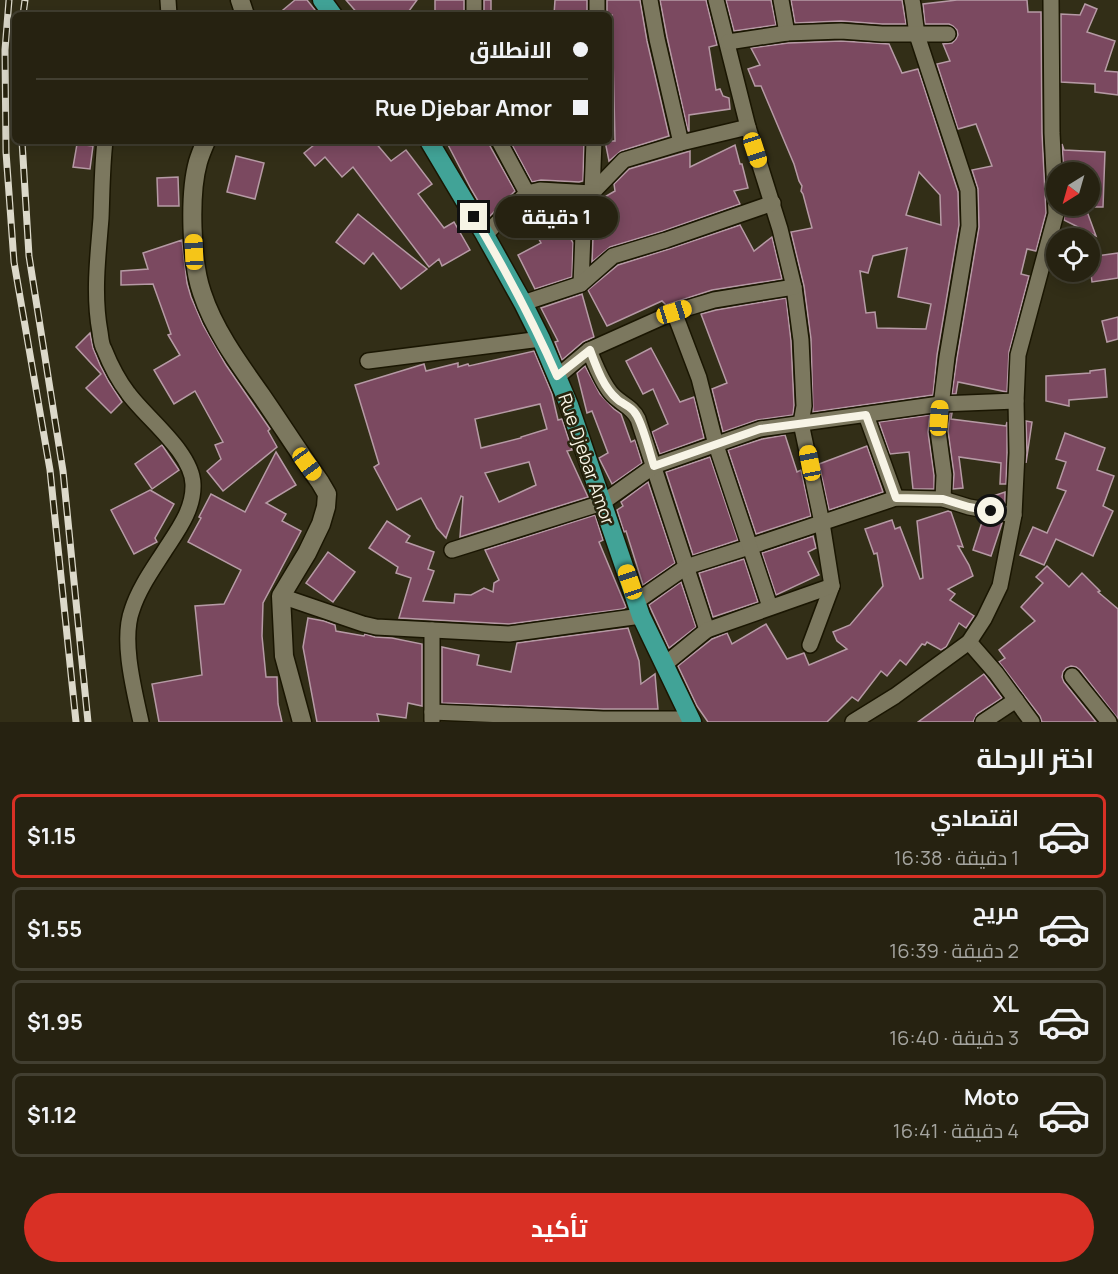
<!DOCTYPE html>
<html lang="ar">
<meta charset="utf-8">
<style>
body{margin:0;font-family:Manrope,Cairo,sans-serif;background:#322f1f;color:#f1f3f6;direction:rtl;height:100vh;display:flex;flex-direction:column;font-size:22px;white-space:nowrap}
*{box-sizing:border-box;margin:0}
p{font-size:20px;color:#a4a49f}
.icon{flex:none;width:33px;height:33px;fill:none;stroke:currentColor;stroke-width:2;stroke-linecap:round;stroke-linejoin:round}
.map{position:relative;height:722px;overflow:hidden;direction:ltr}
.drawer{display:flex;flex-direction:column;background:#262211;flex:1}
.drawer>*{flex:none}
.guide{position:absolute;left:12px;top:12px;width:600px;height:132px;border-radius:9px;box-shadow:0 3px 15px #0003,0 0 0 2px #423f31;direction:rtl;display:grid;align-content:center;height:132px;padding:0 24px;background:#262211}
.needle{width:39px;rotate:217deg}
.tools{position:absolute;left:1046px;top:162px;display:grid;gap:12px}
.tools a{display:grid;place-items:center;width:54px;height:54px;border-radius:50%;background:#262211;box-shadow:0 3px 15px #0003,0 0 0 2px #423f31;font-size:30px}
.end{position:absolute;width:27px;height:27px;margin:-14px;border:8px solid #f7f4e6;background:#111;box-shadow:0 0 0 3px #111}
.from{border-radius:50%}
.bubble{position:absolute;height:42px;border-radius:21px;background:#262211;box-shadow:0 3px 15px #0003,0 0 0 2px #423f31;font-size:20px;font-weight:700;line-height:42px;text-align:center;direction:rtl}
.car{position:absolute;width:18px;height:36px;margin:-18px -9px;border-radius:8px;box-shadow:0 0 4px 2px #0007;background:linear-gradient(#f5c518 24%,#345 0 40%,#f5c518 0 76%,#345 0 86%,#f5c518 0)}
.guide b{display:flex;align-items:center;gap:21px;height:57px;font-size:22px}
.guide b+b{border-top:2px solid #423f31}
.guide i{width:15px;height:15px;background:#f1f3f6}
ul{padding:0;list-style:none}
li{display:flex;align-items:center;gap:18px;height:84px;margin:0 12px 9px;padding:0 12px;border:3px solid #423f31;border-radius:9px}
li div{flex:1}
li b{display:block;font-size:22px}
li em{font-style:normal;font-weight:700}
li.current{border-color:#d93025}
li>.icon{width:54px;height:54px;stroke-width:1.5}
h2{padding:0 24px;font-size:27px;line-height:72px}
.primary-button{display:flex;gap:12px;margin-top:auto;padding:12px 24px}
.primary-button a{flex:1;height:69px;border-radius:36px;background:#d93025;color:#fff;font-size:24px;font-weight:700;line-height:69px;text-align:center}
.map>svg:first-child{display:block}
.building{fill:#7b4960;stroke:#b69aa5;stroke-width:1.5;fill-rule:evenodd}
.lines{fill:none;stroke-linecap:round;stroke-linejoin:round}
.street-casing{stroke:#1a1602;stroke-width:18}
.secondary-casing{stroke:#1a1602;stroke-width:21}
.primary-casing{stroke:#1a1602;stroke-width:21}
.street{stroke:#7c785f;stroke-width:15}
.secondary{stroke:#7c785f;stroke-width:18}
.primary{stroke:#41a397;stroke-width:18}
.rail-casing{stroke:#dcd9ca;stroke-width:7}
.rail{stroke:#28240e;stroke-width:4.5;stroke-dasharray:14;stroke-linecap:butt}
.route{stroke:#f7f4e6;stroke-width:8}
.labels{text-anchor:middle;dominant-baseline:central;stroke-width:5;stroke-linejoin:round;paint-order:stroke}
.street-label{font-size:18px;fill:#f7f4e6;stroke:#28240e}
</style>
<div class="map">
<svg width="1118" height="722" viewBox="0 0 1118 722">
<rect width="100%" height="100%" fill="#322e17"/>
<g class="building">
<path d="M295,0H307L319,15H277Z"/>
<path d="M346,0H417L406,15H359Z"/>
<rect x="435" y="0" width="29" height="15"/>
<rect x="484" y="0" width="7" height="15"/>
<path d="M555,0H587V15H554Z"/>
<path d="M607,0H640L647,41L669,136L621,151L609,161L605,141H615L612,15H607Z"/>
<path d="M660,0H706L717,45L709,47L716,90L720,89L723,96L729,98L730,109L689,115V131H688L667,37Z"/>
<path d="M726,0H771L776,25L734,31Z"/>
<path d="M791,0H902L906,24H882L841,21L795,23Z"/>
<path d="M957,0H1027L1028,12H1041L1042,133L1046,213L1036,251L1027,249L1021,274L1029,276L1009,352L1007,392L958,382L956,394H952L957,358L979,227L978,189L972,170L992,166L976,124L958,129L937,64L950,61L943,44L952,43L956,39L958,35L957,30L953,26L949,24H925L923,4Z"/>
<path d="M1085,4L1097,9L1087,32L1115,41L1105,71L1118,72V95L1095,92V84L1061,82V14L1080,15Z"/>
<path d="M841,41L889,44L902,73L918,69L958,192L959,225L937,355L933,395L813,412L811,339L804,286L791,232L812,228L803,194L801,191L802,186L799,181L794,164L761,86H755L748,69L760,65L751,48L788,43ZM919,172L940,195L941,225L906,215ZM907,248L898,297L931,304L926,329L877,328L875,312L866,313L860,271L868,273L873,256Z"/>
<path d="M319,141H374L391,161L406,150L432,184L418,194L444,228L454,222L470,250L442,266L439,259L429,267L353,167L342,177L325,157L315,166L304,153Z"/>
<path d="M446,141H489L490,146L515,191L488,218L471,189Z"/>
<path d="M510,141H584L583,181L579,182L541,180L532,182Z"/>
<path d="M77,144L93,146L90,169L73,167Z"/>
<path d="M1062,144L1064,150L1105,152L1103,207H1089V172H1064Z"/>
<path d="M735,145L740,164H742L748,188L734,191L740,204L663,231L610,247L592,262L593,237L614,226L601,199L615,191L614,184L629,169L690,151V167Z"/>
<path d="M236,156L264,163L255,199L227,192Z"/>
<path d="M178,177L179,206H158L157,178Z"/>
<path d="M541,200H549L573,243L572,277L535,289L518,255L541,243L523,211L532,202Z"/>
<path d="M1065,206H1085L1096,236L1064,220Z"/>
<path d="M358,214L427,269L401,289L373,253L364,264L336,242Z"/>
<path d="M740,225L754,251L772,237L782,279L712,290L666,305L662,301L607,326L588,290L618,265L669,249Z"/>
<path d="M182,240L187,283L191,297L203,325L226,365L270,429L268,431L277,447L223,491L207,471L221,459L215,445L223,442L195,391L174,404L154,370L180,355L168,335L171,334L153,284L121,285V271L148,269L143,253Z"/>
<path d="M1118,253V278L1092,282L1089,257Z"/>
<path d="M582,294L594,337L583,342L562,360L555,342L558,341L541,308Z"/>
<path d="M786,298L791,341L794,405L793,415L757,420L723,432L712,389L727,383L701,314L716,310Z"/>
<path d="M1118,317V339L1107,342L1102,321Z"/>
<path d="M90,333L93,348L100,365L109,382L122,402L111,413L86,388L101,374L76,347Z"/>
<path d="M651,348L680,402L694,397L704,438L660,454L652,432L668,424L653,389L643,394L626,361Z"/>
<path d="M534,351L552,394L558,420L562,419L572,450L567,451L588,497L460,537L463,497L461,496L446,538L437,528L421,498L397,510L374,467L379,464L355,385L424,364L426,371L458,363V367L468,364L469,366ZM540,404L547,429L521,437V438L481,448L475,419ZM529,462L536,485L499,502L485,473Z"/>
<path d="M585,366L600,394L614,409L621,414L631,442L635,440L642,463L612,484L599,458L608,453L592,411L587,413L577,373Z"/>
<path d="M1105,369L1107,397L1069,400V406L1046,401V376L1090,373V371Z"/>
<path d="M950,413H952L951,419L1006,426L1007,422V453L1006,484H1000L1001,463L959,457L963,488L953,489L954,474L948,431Z"/>
<path d="M930,415L928,432L934,475V489H913L909,452L890,454L879,422Z"/>
<path d="M1026,421L1032,422L1026,463L1027,453Z"/>
<path d="M1065,433L1105,448L1097,470L1114,476L1103,506L1113,511L1093,556L1056,539L1044,565L1020,555L1033,527L1047,533L1066,491L1057,488L1066,462L1056,459Z"/>
<path d="M785,435L797,472L801,470L811,516L756,534L728,450L762,439Z"/>
<path d="M162,445L179,470L152,489L135,464Z"/>
<path d="M867,446L883,492L829,510L819,464Z"/>
<path d="M276,452L296,485L266,503L286,514L282,521L301,531L263,603L262,636L266,677H277L278,704L282,722H159L152,684L202,675L195,606L224,604L241,570L188,542L201,518L199,517L211,494L245,512Z"/>
<path d="M710,457L738,540L693,555L666,472Z"/>
<path d="M648,482L675,563L643,585L626,531L624,532L617,510L623,506L621,502Z"/>
<path d="M150,490L174,504L155,538L157,542L134,554L111,510Z"/>
<path d="M1005,492V503L989,501L990,497Z"/>
<path d="M948,511L951,512L963,547L958,546L969,565L973,576L948,589L955,594L950,600L974,616L966,628L959,623L946,647L941,650L927,642L925,645L922,644L906,665L900,660L887,676L881,671L858,701L852,697L827,722H708L697,706L678,666L712,639L727,633L732,644L766,624L787,659L804,653L809,665L847,649L837,641L833,632L850,625L883,586L877,553L874,554L865,529L892,520L895,529L900,527L920,579L923,578L917,521Z"/>
<path d="M595,515L603,540L599,542L626,607L623,609L509,624L399,618L411,578L396,573L398,567L369,548L387,521L410,536L406,542L434,552L428,569L434,571L423,601L454,603L455,594L471,595L484,588L493,592L494,583L499,580L485,550Z"/>
<path d="M983,519L1002,523L991,556L973,550Z"/>
<path d="M813,536L816,548L808,552L819,575L776,595L762,553Z"/>
<path d="M328,552L355,572L333,602L306,583Z"/>
<path d="M744,559L758,602L713,617L699,573Z"/>
<path d="M1047,566L1069,587L1082,573L1100,591L1098,592L1118,609V719L1080,670L1076,667L1071,666L1066,668L1063,672L1062,677L1064,682L1096,722H1042L1040,716L999,662L1005,658L999,650L1035,621L1021,607L1043,583L1036,577Z"/>
<path d="M681,582L696,627L669,648L649,605Z"/>
<path d="M308,618L324,621L335,625L336,631L364,636L365,634L375,637L392,638L422,644V706L408,703L406,718L377,714L379,722H317L303,647Z"/>
<path d="M628,628L639,661L641,684L655,674L658,709H603L442,703V647L479,655L477,665L511,672L517,643Z"/>
<path d="M984,674L1002,698L977,714L973,722H918Z"/>
</g>
<g class="lines">
<defs>
<g id="street">
<path d="M168,0L169,15"/>
<path d="M474,0V15"/>
<path d="M597,0V15"/>
<path d="M650,0L657,39L681,143"/>
<path d="M716,0L748,127L780,229L794,287L801,340L804,406L801,423L822,523L832,586L810,645"/>
<path d="M781,0L787,33"/>
<path d="M912,0L913,5L917,35L968,190L969,226L947,357L938,431L944,475L943,499"/>
<path d="M728,42L787,33L841,31L882,34H948"/>
<path d="M105,141C102,167 102,192 101,218C98,256 93,294 100,332C101,338 101,344 104,349C110,364 118,380 128,393C146,418 192,452 193,484C194,509 178,530 165,550C153,569 139,588 132,610C121,640 134,690 141,722"/>
<path d="M499,141L527,193"/>
<path d="M485,235L527,193L540,190L592,193L624,160L681,143L748,127"/>
<path d="M581,284L583,234L592,193L594,141"/>
<path d="M523,303L581,284L613,256L666,240L773,203"/>
<path d="M589,350C595,364 601,381 611,393C619,403 632,406 638,419L707,630"/>
<path d="M368,361L541,339"/>
<path d="M557,377L589,350L674,312"/>
<path d="M866,415L896,498"/>
<path d="M452,550L602,503L654,466L760,429L940,404L1016,401"/>
<path d="M281,596L363,624L376,627L509,634L641,616"/>
<path d="M637,601L686,567L749,547L896,498L943,499L969,507L1014,515"/>
<path d="M770,607L716,445L699,378L674,312L714,300L794,287"/>
<path d="M969,642L996,673L1032,722"/>
<path d="M664,665L707,630L832,586"/>
<path d="M1072,676L1109,722"/>
<path d="M432,712L603,719H690"/>
<path d="M432,720V630"/>
<path d="M853,722L895,696L969,642L984,619L1000,586L1014,515L1017,453L1016,401L1018,355L1056,214L1052,133L1051,0"/>
<path d="M983,722L1016,700"/>
</g>
<g id="secondary">
<path d="M240,0L245,15"/>
<path d="M206,141C203,148 200,155 198,162C189,194 191,262 202,293C214,330 239,364 261,395C281,424 300,454 320,482L327,494L326,507L321,524L307,553L281,596L284,656L302,722"/>
</g>
<g id="primary">
<path d="M322,0L333,15"/>
<path d="M429,141L485,235L523,303L541,339L569,405L641,616L692,722"/>
</g>
</defs>
<use href="#street" class="street-casing"/>
<use href="#secondary" class="secondary-casing"/>
<use href="#primary" class="primary-casing"/>
<use href="#street" class="street"/>
<use href="#secondary" class="secondary"/>
<use href="#primary" class="primary"/>
<defs>
<g id="rail">
<path d="M9,0L5,50L6,152L14,262L50,470L76,722"/>
<path d="M23,15L25,0"/>
<path d="M22,141L29,256L63,471L88,722"/>
</g>
</defs>
<use href="#rail" class="rail-casing"/>
<use href="#rail" class="rail"/>
</g>
<g class="lines">
<path class="route" d="M474,217C505,269 533,321 557,376L590,350C596,366 603,387 617,399C622,404 631,406 635,413C642,421 650,454 654,466L760,429L866,415L896,498L943,499L969,507L991,511"/>
</g>
<g class="labels">
<g class="street-label">
<text transform="translate(587 459) rotate(71)">Rue Djebar Amor</text>
</g>
</g>
</svg>
<div class="tools">
<a><svg class="needle" viewBox="-14 -14 28 28"><path d="M0-13l5 13h-10z" fill="#e53935"/><path d="M0 13l5-13h-10z" fill="#a4a49f"/></svg></a>
<a><svg class="icon" aria-label="locate" viewBox="0 0 24 24"><circle cx="12" cy="12" r="6"/><path d="M12 2v4M12 18v4M2 12h4M18 12h4"/></svg></a>
</div>
<i class="end from" style="left:991px;top:511px"></i>
<i class="end" style="left:474px;top:217px"></i>
<div class="bubble" style="left:495px;top:196px;width:123px">1 دقيقة</div>
<i class="car" style="left:755px;top:150px;rotate:162deg"></i>
<i class="car" style="left:194px;top:252px;rotate:358deg"></i>
<i class="car" style="left:674px;top:312px;rotate:73deg"></i>
<i class="car" style="left:939px;top:418px;rotate:4deg"></i>
<i class="car" style="left:810px;top:463px;rotate:349deg"></i>
<i class="car" style="left:307px;top:464px;rotate:144deg"></i>
<i class="car" style="left:630px;top:582px;rotate:341deg"></i>
<div class="guide">
<b><i class="from"></i>الانطلاق</b>
<b><i></i>Rue Djebar Amor</b>
</div>
</div>
<section class="drawer">
<h2>اختر الرحلة</h2>
<ul>
<li class="current"><svg class="icon" aria-label="car" viewBox="0 0 24 24"><path d="M5 17H2v-5l4-1 3-4h7l3 4 3 1v5h-3M9 17h6M6 11h13"/><circle cx="7" cy="17" r="2"/><circle cx="17" cy="17" r="2"/></svg><div><b>اقتصادي</b><p>1 دقيقة · 16:38</p></div><em>$1.15</em></li>
<li><svg class="icon" aria-label="car" viewBox="0 0 24 24"><path d="M5 17H2v-5l4-1 3-4h7l3 4 3 1v5h-3M9 17h6M6 11h13"/><circle cx="7" cy="17" r="2"/><circle cx="17" cy="17" r="2"/></svg><div><b>مريح</b><p>2 دقيقة · 16:39</p></div><em>$1.55</em></li>
<li><svg class="icon" aria-label="car" viewBox="0 0 24 24"><path d="M5 17H2v-5l4-1 3-4h7l3 4 3 1v5h-3M9 17h6M6 11h13"/><circle cx="7" cy="17" r="2"/><circle cx="17" cy="17" r="2"/></svg><div><b>XL</b><p>3 دقيقة · 16:40</p></div><em>$1.95</em></li>
<li><svg class="icon" aria-label="car" viewBox="0 0 24 24"><path d="M5 17H2v-5l4-1 3-4h7l3 4 3 1v5h-3M9 17h6M6 11h13"/><circle cx="7" cy="17" r="2"/><circle cx="17" cy="17" r="2"/></svg><div><b>Moto</b><p>4 دقيقة · 16:41</p></div><em>$1.12</em></li>
</ul>
<div class="primary-button"><a>تأكيد</a></div>
</section>
